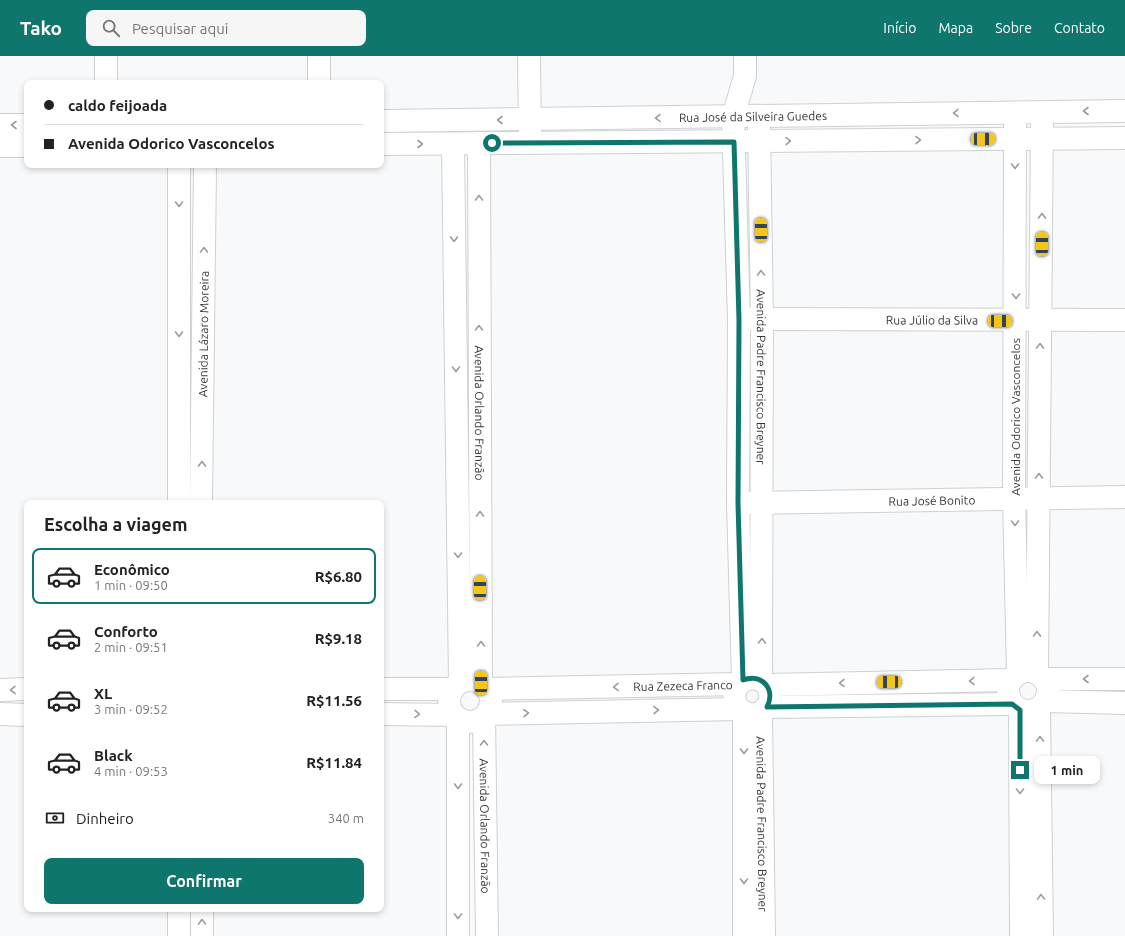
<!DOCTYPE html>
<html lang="pt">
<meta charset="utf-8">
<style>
body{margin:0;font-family:Ubuntu,sans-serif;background:#f6f6f6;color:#222;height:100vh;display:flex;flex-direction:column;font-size:15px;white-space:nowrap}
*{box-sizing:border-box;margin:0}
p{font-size:13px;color:#767676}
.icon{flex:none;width:22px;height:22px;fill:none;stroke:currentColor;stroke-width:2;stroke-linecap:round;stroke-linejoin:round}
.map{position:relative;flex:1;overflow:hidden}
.details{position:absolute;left:24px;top:444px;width:360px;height:412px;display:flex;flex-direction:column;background:#fff;border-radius:8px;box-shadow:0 2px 6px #0003}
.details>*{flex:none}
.guide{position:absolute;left:24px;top:24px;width:360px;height:88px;border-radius:8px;box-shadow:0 2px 6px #0003;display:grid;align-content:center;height:88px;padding:0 20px;background:#fff}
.end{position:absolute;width:18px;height:18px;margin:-9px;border:5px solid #0f766e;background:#fff;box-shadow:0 0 0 2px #fff}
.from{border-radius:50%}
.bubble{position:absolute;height:28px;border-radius:8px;background:#fff;box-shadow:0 2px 6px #0003;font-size:13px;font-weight:700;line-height:28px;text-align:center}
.car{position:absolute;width:12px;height:24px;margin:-12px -6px;border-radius:5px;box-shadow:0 0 3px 1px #0007;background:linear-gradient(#f5c518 24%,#345 0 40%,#f5c518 0 76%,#345 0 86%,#f5c518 0)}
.guide b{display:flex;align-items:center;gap:14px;height:38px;font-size:15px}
.guide b+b{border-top:1px solid #e0e0e0}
.guide i{width:10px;height:10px;background:#222}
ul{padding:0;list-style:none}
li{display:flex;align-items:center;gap:12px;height:56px;margin:0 8px 6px;padding:0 12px;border:2px solid transparent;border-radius:8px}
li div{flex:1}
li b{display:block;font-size:15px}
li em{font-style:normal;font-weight:700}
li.selected{border-color:#0f766e}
li>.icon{width:36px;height:36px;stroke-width:1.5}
h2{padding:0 20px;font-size:18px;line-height:48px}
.pay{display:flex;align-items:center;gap:10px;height:44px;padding:0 20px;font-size:15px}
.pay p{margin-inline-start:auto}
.button{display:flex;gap:8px;margin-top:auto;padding:8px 20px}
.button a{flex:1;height:46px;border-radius:8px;background:#0f766e;color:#fff;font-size:16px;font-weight:700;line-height:46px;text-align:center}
header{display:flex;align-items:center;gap:24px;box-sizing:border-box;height:56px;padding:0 20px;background:#0f766e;color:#fff}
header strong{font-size:19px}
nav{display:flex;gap:22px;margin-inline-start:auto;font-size:14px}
.search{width:280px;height:36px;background:#f6f6f6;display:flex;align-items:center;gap:10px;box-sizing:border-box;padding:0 14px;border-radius:8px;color:#767676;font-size:15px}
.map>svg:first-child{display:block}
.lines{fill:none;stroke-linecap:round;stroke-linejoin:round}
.street-casing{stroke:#cfd0d2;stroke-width:24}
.secondary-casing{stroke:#cfd0d2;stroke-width:24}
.street{stroke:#fff;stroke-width:22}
.secondary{stroke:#fff;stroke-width:22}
.oneway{stroke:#9c9c9c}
.route{stroke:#0f766e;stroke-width:5}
.labels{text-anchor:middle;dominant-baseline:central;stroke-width:3;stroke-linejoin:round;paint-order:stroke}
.street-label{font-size:12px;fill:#383839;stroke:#fff}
</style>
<header>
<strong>Tako</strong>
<div class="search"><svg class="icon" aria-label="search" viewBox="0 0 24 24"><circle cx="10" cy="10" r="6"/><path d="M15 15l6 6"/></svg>Pesquisar aqui</div>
<nav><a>Início</a><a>Mapa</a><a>Sobre</a><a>Contato</a></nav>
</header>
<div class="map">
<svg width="1125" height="880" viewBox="0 0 1125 880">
<rect width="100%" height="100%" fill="#f7f9fb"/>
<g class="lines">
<defs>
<g id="street">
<path d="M106,0V27"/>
<path d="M319,0V27"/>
<path d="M529,0L530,79"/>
<path id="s1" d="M381,65L1125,55"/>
<path d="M1015,68L1014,441L1018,618"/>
<path d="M0,69H27"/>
<path id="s2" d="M759,71L762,263L761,624"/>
<path id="s3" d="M479,87L481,627"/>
<path d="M381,88L1125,82"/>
<path d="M453,88L460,626"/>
<path d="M0,90H27"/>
<path d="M179,109V447"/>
<path id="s4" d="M749,263L1125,264"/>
<path id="s5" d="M201,447L205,109"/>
<path id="s6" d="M748,447L1125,441"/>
<path d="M1037,617L1042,68"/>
<path d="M743,624L738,447L739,264L733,61L745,20V0"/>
<path d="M1039,653L1042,880"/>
<path d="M1020,654L1021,880"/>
<path d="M744,656V880"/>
<path id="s7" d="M761,656L764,880"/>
<path id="s8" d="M484,661L487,880"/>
<path d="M179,853V880"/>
<path d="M202,853V880"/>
<path d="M458,880V663"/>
</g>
<g id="secondary">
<circle cx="1028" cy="635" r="20"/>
<path d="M1045,623H1125"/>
<circle cx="470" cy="645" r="21"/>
<path d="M381,633H452"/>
<path id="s9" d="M487,633L739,628"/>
<path d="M0,634L27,633"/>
<path d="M1046,645L1125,647"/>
<path d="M767,651L1012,648"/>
<path d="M739,653C724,633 750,611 767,629L1011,624"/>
<path d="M0,658L27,659"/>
<path d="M381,658L453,659"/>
<path d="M487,658L739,653C757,668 778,649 767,629"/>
</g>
</defs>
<use href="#street" class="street-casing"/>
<use href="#secondary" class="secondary-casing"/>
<use href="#street" class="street"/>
<use href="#secondary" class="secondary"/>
</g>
<defs><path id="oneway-chevron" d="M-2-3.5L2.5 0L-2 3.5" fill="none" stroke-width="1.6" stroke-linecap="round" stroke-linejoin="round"/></defs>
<g class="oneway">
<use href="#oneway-chevron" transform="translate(1086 55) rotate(180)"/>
<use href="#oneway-chevron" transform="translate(956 57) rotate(179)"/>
<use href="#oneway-chevron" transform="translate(658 62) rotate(179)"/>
<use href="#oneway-chevron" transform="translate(500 64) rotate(180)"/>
<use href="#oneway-chevron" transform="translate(14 69) rotate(180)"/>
<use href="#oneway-chevron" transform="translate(918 84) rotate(-1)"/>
<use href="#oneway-chevron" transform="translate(788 85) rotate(-1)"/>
<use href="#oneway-chevron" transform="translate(420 88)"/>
<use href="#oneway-chevron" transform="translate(1015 110) rotate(90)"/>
<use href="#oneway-chevron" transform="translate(479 142) rotate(-90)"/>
<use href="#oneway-chevron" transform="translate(179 148) rotate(90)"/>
<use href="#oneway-chevron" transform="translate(1042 160) rotate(-89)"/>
<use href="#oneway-chevron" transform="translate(454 183) rotate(89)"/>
<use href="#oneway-chevron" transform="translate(204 194) rotate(-89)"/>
<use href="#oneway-chevron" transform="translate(761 217) rotate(-91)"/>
<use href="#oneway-chevron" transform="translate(1016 240) rotate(90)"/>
<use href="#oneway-chevron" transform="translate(479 272) rotate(-90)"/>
<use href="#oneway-chevron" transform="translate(179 278) rotate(90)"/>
<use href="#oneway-chevron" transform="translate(1040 290) rotate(-89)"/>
<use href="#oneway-chevron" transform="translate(456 313) rotate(89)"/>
<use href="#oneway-chevron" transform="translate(202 408) rotate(-89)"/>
<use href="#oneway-chevron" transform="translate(1039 420) rotate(-89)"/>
<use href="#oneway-chevron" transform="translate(480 458) rotate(-90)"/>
<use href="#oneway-chevron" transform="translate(1015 467) rotate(89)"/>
<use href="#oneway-chevron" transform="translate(458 499) rotate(89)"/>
<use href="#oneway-chevron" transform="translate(1037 578) rotate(-89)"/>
<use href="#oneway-chevron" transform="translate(762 585) rotate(-90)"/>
<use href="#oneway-chevron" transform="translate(481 588) rotate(-90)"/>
<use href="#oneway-chevron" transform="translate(1086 623) rotate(180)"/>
<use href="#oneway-chevron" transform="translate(972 625) rotate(179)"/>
<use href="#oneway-chevron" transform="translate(842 627) rotate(179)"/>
<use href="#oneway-chevron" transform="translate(616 631) rotate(179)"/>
<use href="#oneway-chevron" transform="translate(13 634) rotate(179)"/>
<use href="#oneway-chevron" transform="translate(656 654) rotate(-1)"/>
<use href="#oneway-chevron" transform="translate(526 657) rotate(-1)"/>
<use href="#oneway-chevron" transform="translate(417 658) rotate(1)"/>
<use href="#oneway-chevron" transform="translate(1040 683) rotate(-91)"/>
<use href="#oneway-chevron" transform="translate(484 687) rotate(-91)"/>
<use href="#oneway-chevron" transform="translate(744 695) rotate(90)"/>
<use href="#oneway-chevron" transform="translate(458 730) rotate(90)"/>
<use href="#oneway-chevron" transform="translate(1020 735) rotate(90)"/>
<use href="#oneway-chevron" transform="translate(744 825) rotate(90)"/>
<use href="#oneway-chevron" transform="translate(1041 841) rotate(-91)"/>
<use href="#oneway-chevron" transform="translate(458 860) rotate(90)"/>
<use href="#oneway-chevron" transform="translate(202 866) rotate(-91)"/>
</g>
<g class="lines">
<path class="route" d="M492,87L734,86L739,264L738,447L743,624C762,617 776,633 767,651L1012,648L1020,654V714"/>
</g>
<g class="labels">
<g class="street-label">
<text stroke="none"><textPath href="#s1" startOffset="372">Rua José da Silveira Guedes</textPath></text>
<text stroke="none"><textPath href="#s4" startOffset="183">Rua Júlio da Silva</textPath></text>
<text stroke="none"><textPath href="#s5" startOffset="169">Avenida Lázaro Moreira</textPath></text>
<text stroke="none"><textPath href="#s2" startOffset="250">Avenida Padre Francisco Breyner</textPath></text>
<text stroke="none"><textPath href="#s3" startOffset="270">Avenida Orlando Franzão</textPath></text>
<text transform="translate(1015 361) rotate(-90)">Avenida Odorico Vasconcelos</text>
<text stroke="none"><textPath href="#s6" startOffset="184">Rua José Bonito</textPath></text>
<text stroke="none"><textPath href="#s9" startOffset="196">Rua Zezeca Franco</textPath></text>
<text stroke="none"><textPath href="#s7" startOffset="112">Avenida Padre Francisco Breyner</textPath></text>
<text stroke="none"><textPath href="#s8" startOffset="109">Avenida Orlando Franzão</textPath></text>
</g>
</g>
</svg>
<i class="end from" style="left:492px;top:87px"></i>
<i class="end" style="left:1020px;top:714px"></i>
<div class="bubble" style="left:1034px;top:700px;width:66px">1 min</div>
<i class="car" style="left:983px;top:83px;rotate:89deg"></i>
<i class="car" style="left:761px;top:174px;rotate:359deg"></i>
<i class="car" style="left:1042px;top:188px;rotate:0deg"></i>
<i class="car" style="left:1000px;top:265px;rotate:91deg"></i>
<i class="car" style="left:480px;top:532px;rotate:0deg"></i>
<i class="car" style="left:889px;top:626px;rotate:269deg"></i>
<i class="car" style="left:481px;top:627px;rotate:0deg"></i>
<div class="guide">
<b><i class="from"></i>caldo feijoada</b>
<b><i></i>Avenida Odorico Vasconcelos</b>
</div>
<section class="details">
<h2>Escolha a viagem</h2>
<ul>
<li class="selected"><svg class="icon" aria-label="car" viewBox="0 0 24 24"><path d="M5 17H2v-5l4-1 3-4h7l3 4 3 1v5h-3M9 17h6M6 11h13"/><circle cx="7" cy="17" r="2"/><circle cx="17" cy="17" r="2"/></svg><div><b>Econômico</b><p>1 min · 09:50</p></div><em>R$6.80</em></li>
<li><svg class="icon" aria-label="car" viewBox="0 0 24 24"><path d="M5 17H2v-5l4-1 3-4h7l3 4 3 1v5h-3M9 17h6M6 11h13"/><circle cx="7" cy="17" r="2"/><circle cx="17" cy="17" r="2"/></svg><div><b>Conforto</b><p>2 min · 09:51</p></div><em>R$9.18</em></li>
<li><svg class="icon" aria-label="car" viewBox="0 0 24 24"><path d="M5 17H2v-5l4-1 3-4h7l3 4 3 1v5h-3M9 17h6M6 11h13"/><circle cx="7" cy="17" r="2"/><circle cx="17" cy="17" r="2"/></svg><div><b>XL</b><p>3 min · 09:52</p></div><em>R$11.56</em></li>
<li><svg class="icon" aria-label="car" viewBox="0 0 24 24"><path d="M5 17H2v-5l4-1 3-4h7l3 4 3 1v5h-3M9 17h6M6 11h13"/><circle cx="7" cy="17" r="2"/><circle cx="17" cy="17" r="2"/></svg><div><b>Black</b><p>4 min · 09:53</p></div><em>R$11.84</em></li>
</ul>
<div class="pay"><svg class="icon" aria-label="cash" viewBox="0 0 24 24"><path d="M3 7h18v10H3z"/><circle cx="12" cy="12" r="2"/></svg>Dinheiro<p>340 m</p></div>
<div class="button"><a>Confirmar</a></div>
</section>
</div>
